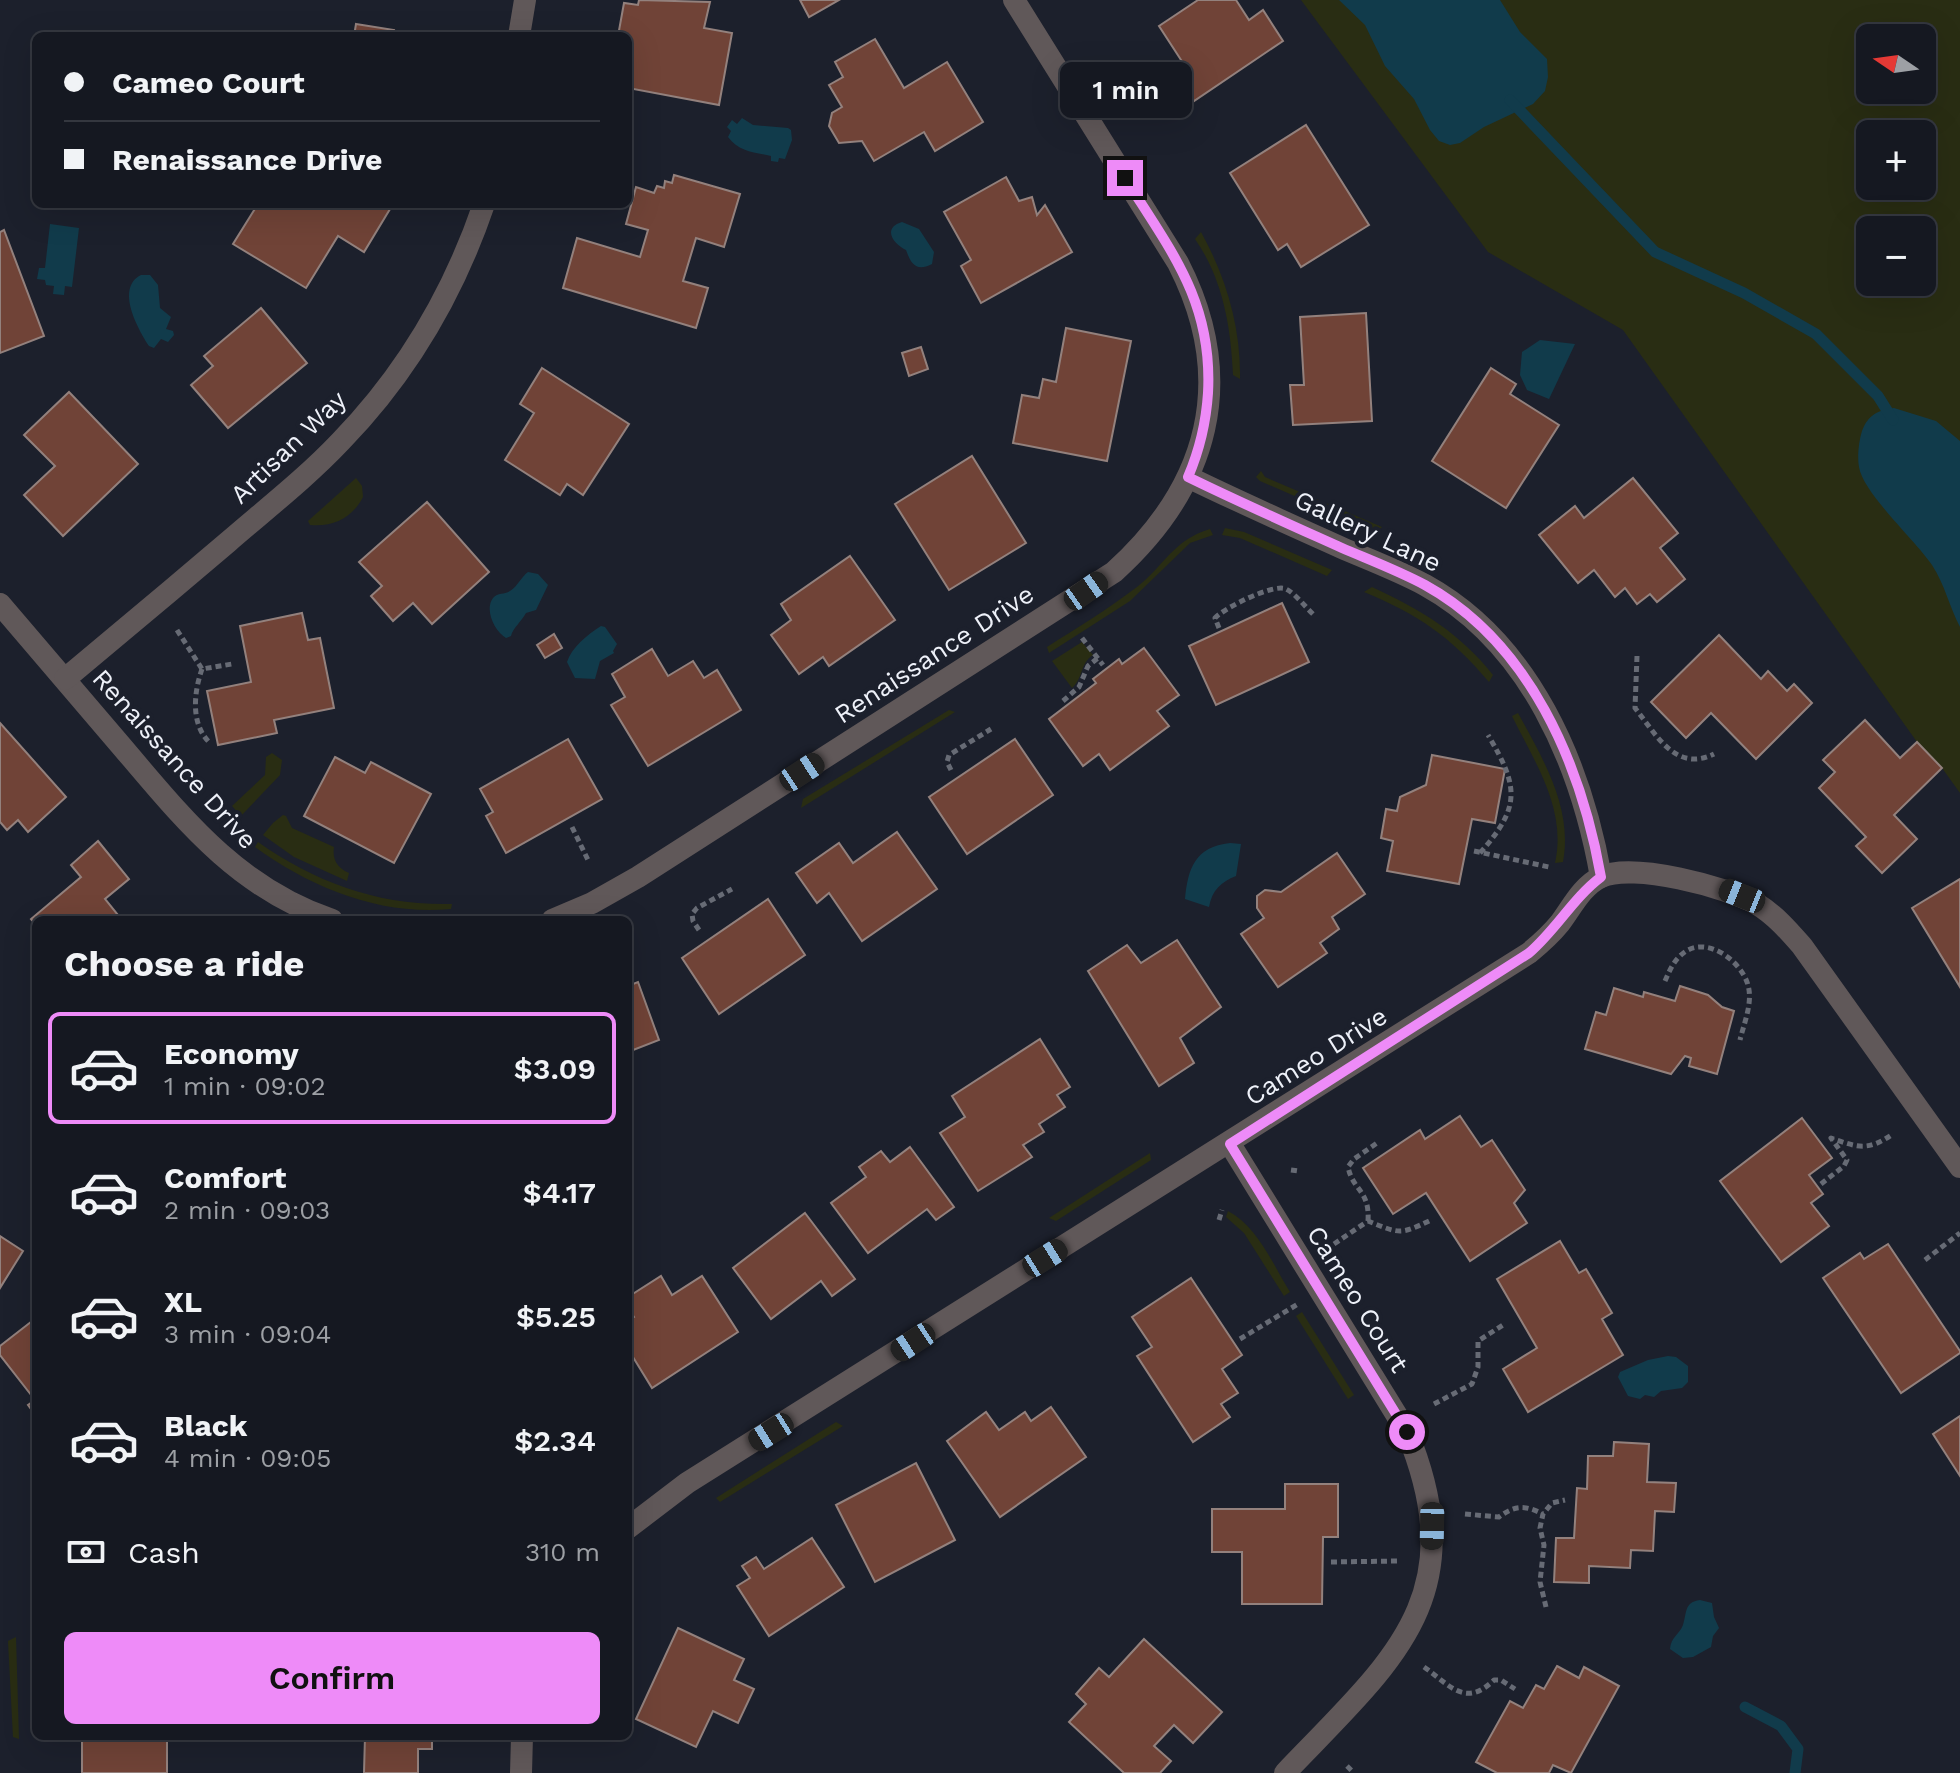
<!DOCTYPE html>
<meta charset="utf-8">
<style>
body{margin:0;font-family:"Work Sans",sans-serif;background:#22252e;color:#f1f3f6;height:100vh;display:flex;flex-direction:column;font-size:30px;white-space:nowrap}
*{box-sizing:border-box;margin:0}
p{font-size:26px;color:#9da0a5}
.icon{flex:none;width:44px;height:44px;fill:none;stroke:currentColor;stroke-width:2;stroke-linecap:round;stroke-linejoin:round}
.map{position:relative;flex:1;overflow:hidden}
.details{position:absolute;left:32px;top:916px;width:600px;height:824px;display:flex;flex-direction:column;background:#151821;border-radius:12px;box-shadow:0 8px 32px #0002,0 0 0 2px #34373f}
.details>*{flex:none}
.banner{position:absolute;left:32px;top:32px;width:600px;height:176px;border-radius:12px;box-shadow:0 8px 32px #0002,0 0 0 2px #34373f;display:grid;align-content:center;height:176px;padding:0 32px;background:#151821}
.needle{width:52px;rotate:283deg}
.fabs{position:absolute;left:1856px;top:24px;display:grid;gap:16px}
.fabs a{display:grid;place-items:center;width:80px;height:80px;border-radius:12px;background:#151821;box-shadow:0 8px 32px #0002,0 0 0 2px #34373f;font-size:40px}
.end{position:absolute;width:36px;height:36px;margin:-18px;border:10px solid #ee8bf8;background:#111;box-shadow:0 0 0 4px #111}
.from{border-radius:50%}
.bubble{position:absolute;height:56px;border-radius:12px;background:#151821;box-shadow:0 8px 32px #0002,0 0 0 2px #34373f;font-size:26px;font-weight:600;line-height:56px;text-align:center}
.car{position:absolute;width:24px;height:48px;margin:-24px -12px;border-radius:10px;box-shadow:0 0 6px 2px #0007;background:linear-gradient(#222 24%,#8ab4d8 0 40%,#222 0 76%,#8ab4d8 0 86%,#222 0)}
.banner b{display:flex;align-items:center;gap:28px;height:76px;font-size:30px}
.banner b+b{border-top:2px solid #34373f}
.banner i{width:20px;height:20px;background:#f1f3f6}
ul{padding:0;list-style:none}
li{display:flex;align-items:center;gap:24px;height:112px;margin:0 16px 12px;padding:0 16px;border:4px solid transparent;border-radius:12px}
li div{flex:1}
li b{display:block;font-size:30px}
li em{font-style:normal;font-weight:600}
li.selected{border-color:#ee8bf8}
li>.icon{width:72px;height:72px;stroke-width:1.5}
h2{padding:0 32px;font-size:36px;line-height:96px}
.pay{display:flex;align-items:center;gap:20px;height:88px;padding:0 32px;font-size:30px}
.pay p{margin-inline-start:auto}
.button{display:flex;gap:16px;margin-top:auto;padding:16px 32px}
.button a{flex:1;height:92px;border-radius:12px;background:#ee8bf8;color:#111;font-size:32px;font-weight:600;line-height:92px;text-align:center}
.map>svg:first-child{display:block}
.green{fill:#292d13;fill-rule:evenodd}
.water{fill:#113b4b}
.lines{fill:none;stroke-linecap:round;stroke-linejoin:round}
.stream{stroke:#113b4b;stroke-width:11}
.building{fill:#704337;stroke:#93817d;stroke-width:2}
.path{stroke:#676b75;stroke-width:5;stroke-dasharray:6 4;stroke-linecap:butt}
.minor{stroke:#605859;stroke-width:22}
.route{stroke:#ee8bf8;stroke-width:10}
.labels{text-anchor:middle;dominant-baseline:central;stroke-width:8;stroke-linejoin:round;paint-order:stroke}
.street-label{font-size:26px;fill:#eef1f9;stroke:#1c202c}
</style>
<div class="map">
<svg width="1960" height="1773" viewBox="0 0 1960 1773">
<rect width="100%" height="100%" fill="#1c202c"/>
<g class="green">
<path d="M1301,0H1960V793L1942,768L1917,742L1623,330L1488,252ZM1870,38H1922V90H1870ZM1870,134H1922V186H1870ZM1870,230H1922V282H1870Z"/>
<path d="M1201,232C1226,277 1241,327 1240,379L1233,375C1231,328 1223,279 1195,239Z"/>
<path d="M1261,471L1265,477L1382,527L1377,532L1260,481L1256,477Z"/>
<path d="M356,478L362,486L363,497C352,518 334,527 310,525L308,521Z"/>
<path d="M1225,528L1244,532L1332,570L1327,576L1240,538L1222,535Z"/>
<path d="M1210,529L1213,535L1190,543L1130,601L1049,653L1047,647C1077,628 1108,609 1137,587C1164,566 1173,540 1210,529Z"/>
<path d="M1372,587C1420,609 1460,633 1493,675L1489,682C1450,636 1419,615 1364,592Z"/>
<path d="M1082,642L1093,655C1080,663 1083,679 1072,688L1052,661Z"/>
<path d="M949,710L955,712L801,808L803,799Z"/>
<path d="M1518,713C1543,759 1573,808 1563,862L1555,863C1567,809 1535,763 1512,716Z"/>
<path d="M272,753L282,760L280,775L241,816L232,806L265,775L266,757Z"/>
<path d="M283,815L286,816L292,828L334,847C332,859 337,868 349,873L347,881L294,857L263,835L273,823Z"/>
<path d="M258,842C316,883 380,906 452,904L451,909C381,916 311,888 255,847Z"/>
<path d="M1150,1153L1151,1160L1056,1221L1049,1218Z"/>
<path d="M1228,1211C1258,1227 1273,1265 1290,1292L1284,1296L1244,1233L1226,1217Z"/>
<path d="M1302,1312L1354,1395L1348,1399L1296,1316Z"/>
<path d="M836,1422L843,1426L720,1502L716,1498Z"/>
<path d="M16,1637L19,1739L13,1737L8,1641Z"/>
</g>
<g class="water">
<path d="M1339,0H1500L1520,32L1547,59L1548,77L1545,91L1533,104L1484,127L1460,143L1450,145L1439,141L1430,130L1414,99L1385,66L1365,25Z"/>
<path d="M742,118L753,125L788,128L791,130L792,140L785,159L779,158L778,162L771,161V156C754,152 739,152 728,137L731,131L727,127L732,120L737,124Z"/>
<path d="M902,222L919,229L934,252L932,264C916,272 911,264 906,250C893,244 882,228 902,222Z"/>
<path d="M50,224L79,228L72,287L65,286L64,295L53,294L54,286L46,285L45,280L37,279L39,268H45Z"/>
<path d="M141,275H150L158,285L160,308L171,317L166,329L173,331L174,335L168,342L161,339L154,348L149,346C138,329 115,288 141,275Z"/>
<path d="M1540,340L1575,344L1549,399L1527,390L1520,375L1522,352Z"/>
<path d="M1894,408L1936,421L1960,441V627C1949,606 1945,585 1932,565C1916,541 1863,493 1859,467C1857,456 1859,441 1862,431C1868,415 1878,410 1894,408Z"/>
<path d="M528,572L538,574L548,585L536,610L526,613C521,622 513,628 511,636L506,638C495,632 484,610 493,598C498,592 504,595 510,591C518,586 521,577 528,572Z"/>
<path d="M601,626L605,627L617,644L613,651L614,653L600,661L595,679L575,678L567,662C572,647 587,635 601,626Z"/>
<path d="M1230,843L1241,844L1236,876C1221,882 1212,890 1209,907L1185,899C1188,868 1195,847 1230,843Z"/>
<path d="M1668,1356L1676,1357L1688,1366V1382L1682,1388L1661,1391L1654,1397L1645,1395L1640,1399L1628,1396L1618,1377L1620,1372L1648,1360Z"/>
<path d="M1700,1600L1712,1603L1714,1617L1719,1628L1713,1636L1711,1647L1693,1657L1683,1658L1670,1649C1671,1637 1679,1635 1683,1625C1687,1613 1684,1602 1700,1600Z"/>
</g>
<g class="lines">
<g class="stream">
<path d="M1510,100L1655,252L1744,293L1816,334L1878,396L1893,420"/>
<path d="M1745,1707L1781,1726L1798,1749L1795,1773"/>
</g>
</g>
<g class="building">
<path d="M639,0L710,2L704,28L732,33L719,105L628,88V36H618L624,3L638,5Z"/>
<path d="M800,0H839L809,17Z"/>
<path d="M1198,0H1236L1249,20L1263,10L1283,41L1194,101L1173,70L1183,63L1159,26Z"/>
<path d="M356,24L394,30L393,36H354Z"/>
<path d="M875,39L904,88L947,62L983,122L935,151L924,132L874,161L862,141L839,143L829,126L832,113L842,107L829,85L843,77L835,62Z"/>
<path d="M1306,125L1369,225L1301,267L1287,244L1278,250L1230,173Z"/>
<path d="M674,175L740,194L724,247L696,238L683,281L708,288L696,328L563,288L577,238L640,257L648,230L626,224L636,187L654,193L657,186L664,188L665,181L672,183Z"/>
<path d="M1006,177L1019,201L1032,197L1037,215L1045,205L1072,252L981,303L961,266L971,260L944,212Z"/>
<path d="M258,204H382L390,209L364,252L338,236L306,288L233,244Z"/>
<path d="M4,230L44,336L0,353V232Z"/>
<path d="M261,308L307,363L228,428L191,385L213,366L204,356Z"/>
<path d="M1366,313L1372,421L1293,425L1290,385H1304L1300,317Z"/>
<path d="M1066,328L1131,341L1107,461L1013,443L1022,395L1039,398L1043,379L1056,382Z"/>
<path d="M921,347L928,369L909,376L902,353Z"/>
<path d="M542,368L629,424L583,495L567,484L560,495L505,460L534,413L520,404Z"/>
<path d="M1491,368L1516,384L1510,394L1559,425L1506,508L1432,461Z"/>
<path d="M69,392L138,464L63,536L24,495L55,466L24,435Z"/>
<path d="M972,456L1026,543L949,590L895,504Z"/>
<path d="M1633,478L1678,533L1660,548L1685,579L1657,602L1650,594L1637,604L1625,588L1615,597L1594,570L1578,583L1539,535L1575,506L1584,518Z"/>
<path d="M427,502L489,572L432,624L413,603L393,621L371,596L382,586L359,562Z"/>
<path d="M850,556L895,620L829,666L823,657L799,674L771,635L791,620L781,604Z"/>
<path d="M1282,603L1309,662L1216,705L1189,646Z"/>
<path d="M302,613L308,640L320,638L334,708L274,720L277,733L218,745L207,691L251,682L240,626Z"/>
<path d="M554,634L562,648L545,658L537,645Z"/>
<path d="M1719,635L1761,679L1768,671L1787,691L1794,684L1812,703L1756,759L1711,713L1686,738L1651,702Z"/>
<path d="M1144,648L1179,695L1157,711L1169,726L1110,770L1099,754L1083,766L1049,719L1096,683L1093,679L1119,659L1122,664Z"/>
<path d="M652,649L668,676L693,661L704,678L717,670L741,710L648,766L611,705L625,697L612,674Z"/>
<path d="M1865,720L1900,758L1917,742L1942,768L1894,815L1917,839L1882,873L1856,846L1866,837L1819,788L1835,772L1823,760Z"/>
<path d="M0,723L66,797L28,832L18,820L7,830L0,822Z"/>
<path d="M568,739L602,799L506,853L486,816L493,812L480,789Z"/>
<path d="M1015,739L1053,795L967,854L929,797Z"/>
<path d="M1432,755L1505,769L1495,823L1472,819L1459,884L1387,871L1393,841L1381,838L1386,809L1397,811L1400,797L1426,785Z"/>
<path d="M335,757L365,773L371,762L431,794L394,863L304,816Z"/>
<path d="M897,832L937,889L862,941L829,893L817,903L796,873L839,843L853,863Z"/>
<path d="M98,841L129,879L105,899L122,920H36V925L31,919L81,877L71,865Z"/>
<path d="M1337,853L1365,894L1332,917L1339,929L1320,943L1327,953L1278,987L1241,934L1264,918L1257,908V896L1265,890L1281,892Z"/>
<path d="M1960,879V987L1912,908Z"/>
<path d="M768,899L805,955L719,1014L682,958Z"/>
<path d="M1177,940L1221,1007L1180,1038L1194,1063L1159,1086L1088,971L1127,945L1141,963Z"/>
<path d="M638,982L659,1040L628,1052V986Z"/>
<path d="M1680,986L1708,995L1722,1007L1734,1011L1717,1074L1689,1066L1691,1058L1685,1056L1671,1074L1585,1049L1596,1012L1606,1015L1614,988L1643,997L1644,992L1675,1001Z"/>
<path d="M1040,1039L1070,1087L1057,1095L1065,1107L1039,1124L1044,1132L1023,1145L1032,1157L978,1191L940,1133L965,1117L952,1096Z"/>
<path d="M1460,1116L1481,1147L1492,1140L1525,1190L1514,1203L1527,1223L1470,1261L1426,1193L1393,1214L1363,1168L1420,1130L1425,1139Z"/>
<path d="M1802,1118L1832,1158L1809,1175L1823,1194L1811,1203L1829,1226L1781,1262L1720,1181Z"/>
<path d="M910,1147L954,1207L936,1220L927,1209L868,1253L831,1203L866,1177L859,1167L881,1151L890,1162Z"/>
<path d="M805,1213L855,1279L832,1296L821,1281L771,1319L733,1268Z"/>
<path d="M0,1236L23,1251L0,1288Z"/>
<path d="M1560,1241L1579,1273L1586,1269L1612,1313L1602,1319L1623,1355L1528,1412L1503,1369L1537,1348L1497,1279Z"/>
<path d="M1888,1244L1960,1351V1353L1901,1393L1823,1278L1860,1253L1864,1259Z"/>
<path d="M661,1276L672,1295L702,1276L738,1332L652,1388L628,1349V1321L634,1317L628,1308V1297Z"/>
<path d="M1191,1278L1242,1355L1222,1369L1238,1393L1221,1404L1230,1417L1193,1442L1137,1356L1152,1347L1132,1317Z"/>
<path d="M36,1318V1416L28,1405L35,1400L0,1355V1346Z"/>
<path d="M1051,1407L1086,1457L1000,1517L947,1441L986,1412L999,1430L1025,1412L1031,1421Z"/>
<path d="M1960,1416V1476L1933,1434Z"/>
<path d="M1614,1442L1649,1444L1647,1482L1676,1483L1674,1512L1655,1511L1653,1551L1631,1550L1630,1568L1589,1566V1583L1554,1582L1556,1538H1574L1577,1488L1587,1489L1588,1456H1613Z"/>
<path d="M916,1463L955,1540L875,1582L836,1505Z"/>
<path d="M1285,1484H1338V1537H1323L1322,1604H1242V1552H1212V1509H1285Z"/>
<path d="M812,1538L844,1587L769,1636L737,1586L750,1578L742,1566L756,1557L764,1569Z"/>
<path d="M678,1628L744,1659L734,1680L754,1689L738,1723L713,1711L696,1747L636,1719Z"/>
<path d="M1144,1639L1222,1712L1193,1743L1174,1725L1154,1746L1171,1761L1160,1773H1124L1069,1722L1086,1704L1076,1694L1099,1668L1109,1677Z"/>
<path d="M1557,1666L1579,1678L1584,1667L1619,1686L1571,1773L1553,1765L1549,1773H1497L1476,1762L1510,1701L1523,1708L1536,1685L1544,1689Z"/>
<rect x="82" y="1736" width="85" height="37"/>
<path d="M365,1736H432V1749H418V1773H364Z"/>
</g>
<g class="lines">
<g class="path">
<path d="M1219,628L1215,618C1224,608 1274,583 1286,589C1296,594 1306,608 1315,616"/>
<path d="M177,630L202,669L232,664"/>
<path d="M1082,638L1103,665"/>
<path d="M1637,656L1635,708C1656,734 1675,773 1714,754"/>
<path d="M202,669C194,692 190,724 210,743"/>
<path d="M1063,701L1079,687L1088,666L1098,658"/>
<path d="M951,770L947,762L949,755L991,729"/>
<path d="M572,827L588,860"/>
<path d="M1474,851L1549,867"/>
<path d="M1480,853C1521,807 1519,787 1488,735"/>
<path d="M699,930L693,921L692,914L697,908L732,889"/>
<path d="M1665,981C1669,972 1673,962 1681,955C1704,933 1741,960 1748,985C1753,1003 1744,1023 1740,1040"/>
<path d="M1291,1170L1298,1171"/>
<path d="M1821,1184L1844,1166L1847,1160L1831,1138C1859,1148 1868,1151 1893,1134"/>
<path d="M1219,1220L1222,1210"/>
<path d="M1368,1221C1370,1190 1353,1191 1348,1167L1354,1159L1377,1143"/>
<path d="M1334,1244L1368,1221C1400,1234 1400,1235 1431,1220"/>
<path d="M1925,1260L1960,1233"/>
<path d="M1240,1339L1298,1304"/>
<path d="M1434,1404L1472,1384L1478,1367V1341L1503,1325"/>
<path d="M1465,1514L1499,1517C1515,1505 1525,1505 1543,1514"/>
<path d="M1331,1562L1398,1561"/>
<path d="M1546,1607L1540,1582L1544,1545L1540,1528L1543,1514L1552,1503L1565,1500"/>
<path d="M1424,1667C1451,1686 1465,1708 1494,1680H1501L1515,1689"/>
<path d="M1347,1766L1354,1773"/>
</g>
<g class="minor">
<path d="M519,36L525,0"/>
<path d="M1188,477C1239,502 1291,525 1342,548C1370,560 1399,571 1425,585C1530,643 1581,764 1601,877"/>
<path d="M0,604C41,652 82,700 123,748C185,821 238,888 332,920"/>
<path d="M65,679C119,634 174,588 228,542C266,509 306,478 341,441C406,374 454,292 484,204"/>
<path d="M552,920L592,903L638,877L1114,572C1209,486 1238,380 1178,263L1014,0"/>
<path d="M1230,1144L1407,1432C1475,1598 1392,1661 1285,1773"/>
<path d="M628,1528L687,1483L1529,953C1540,944 1551,934 1560,923C1572,907 1582,886 1601,877C1632,862 1727,887 1757,904C1775,915 1788,930 1802,946L1960,1167"/>
<path d="M521,1773L522,1736"/>
</g>
</g>
<g class="lines">
<path class="route" d="M1125,178C1171,251 1213,302 1208,393C1206,424 1200,449 1188,477C1239,502 1291,525 1342,548C1370,560 1399,571 1425,585C1530,643 1581,764 1601,877C1573,898 1556,930 1529,953L1230,1144L1407,1432"/>
</g>
<g class="labels">
<g class="street-label">
<text transform="translate(288 447) rotate(-44)">Artisan Way</text>
<text transform="translate(1368 531) rotate(25)">Gallery Lane</text>
<text transform="translate(934 654) rotate(-33)">Renaissance Drive</text>
<text transform="translate(175 759) rotate(48)">Renaissance Drive</text>
<text transform="translate(1316 1056) rotate(-32)">Cameo Drive</text>
<text transform="translate(1358 1299) rotate(58)">Cameo Court</text>
</g>
</g>
</svg>
<div class="fabs">
<a><svg class="needle" viewBox="-14 -14 28 28"><path d="M0-13l5 13h-10z" fill="#e53935"/><path d="M0 13l5-13h-10z" fill="#9da0a5"/></svg></a>
<a>+</a>
<a>−</a>
</div>
<i class="end from" style="left:1407px;top:1432px"></i>
<i class="end" style="left:1125px;top:178px"></i>
<div class="bubble" style="left:1060px;top:62px;width:132px">1 min</div>
<i class="car" style="left:1086px;top:591px;rotate:55deg"></i>
<i class="car" style="left:802px;top:772px;rotate:57deg"></i>
<i class="car" style="left:1742px;top:896px;rotate:292deg"></i>
<i class="car" style="left:1045px;top:1258px;rotate:58deg"></i>
<i class="car" style="left:913px;top:1342px;rotate:237deg"></i>
<i class="car" style="left:771px;top:1432px;rotate:238deg"></i>
<i class="car" style="left:1432px;top:1526px;rotate:181deg"></i>
<div class="banner">
<b><i class="from"></i>Cameo Court</b>
<b><i></i>Renaissance Drive</b>
</div>
<section class="details">
<h2>Choose a ride</h2>
<ul>
<li class="selected"><svg class="icon" aria-label="car" viewBox="0 0 24 24"><path d="M5 17H2v-5l4-1 3-4h7l3 4 3 1v5h-3M9 17h6M6 11h13"/><circle cx="7" cy="17" r="2"/><circle cx="17" cy="17" r="2"/></svg><div><b>Economy</b><p>1 min · 09:02</p></div><em>$3.09</em></li>
<li><svg class="icon" aria-label="car" viewBox="0 0 24 24"><path d="M5 17H2v-5l4-1 3-4h7l3 4 3 1v5h-3M9 17h6M6 11h13"/><circle cx="7" cy="17" r="2"/><circle cx="17" cy="17" r="2"/></svg><div><b>Comfort</b><p>2 min · 09:03</p></div><em>$4.17</em></li>
<li><svg class="icon" aria-label="car" viewBox="0 0 24 24"><path d="M5 17H2v-5l4-1 3-4h7l3 4 3 1v5h-3M9 17h6M6 11h13"/><circle cx="7" cy="17" r="2"/><circle cx="17" cy="17" r="2"/></svg><div><b>XL</b><p>3 min · 09:04</p></div><em>$5.25</em></li>
<li><svg class="icon" aria-label="car" viewBox="0 0 24 24"><path d="M5 17H2v-5l4-1 3-4h7l3 4 3 1v5h-3M9 17h6M6 11h13"/><circle cx="7" cy="17" r="2"/><circle cx="17" cy="17" r="2"/></svg><div><b>Black</b><p>4 min · 09:05</p></div><em>$2.34</em></li>
</ul>
<div class="pay"><svg class="icon" aria-label="cash" viewBox="0 0 24 24"><path d="M3 7h18v10H3z"/><circle cx="12" cy="12" r="2"/></svg>Cash<p>310 m</p></div>
<div class="button"><a>Confirm</a></div>
</section>
</div>
